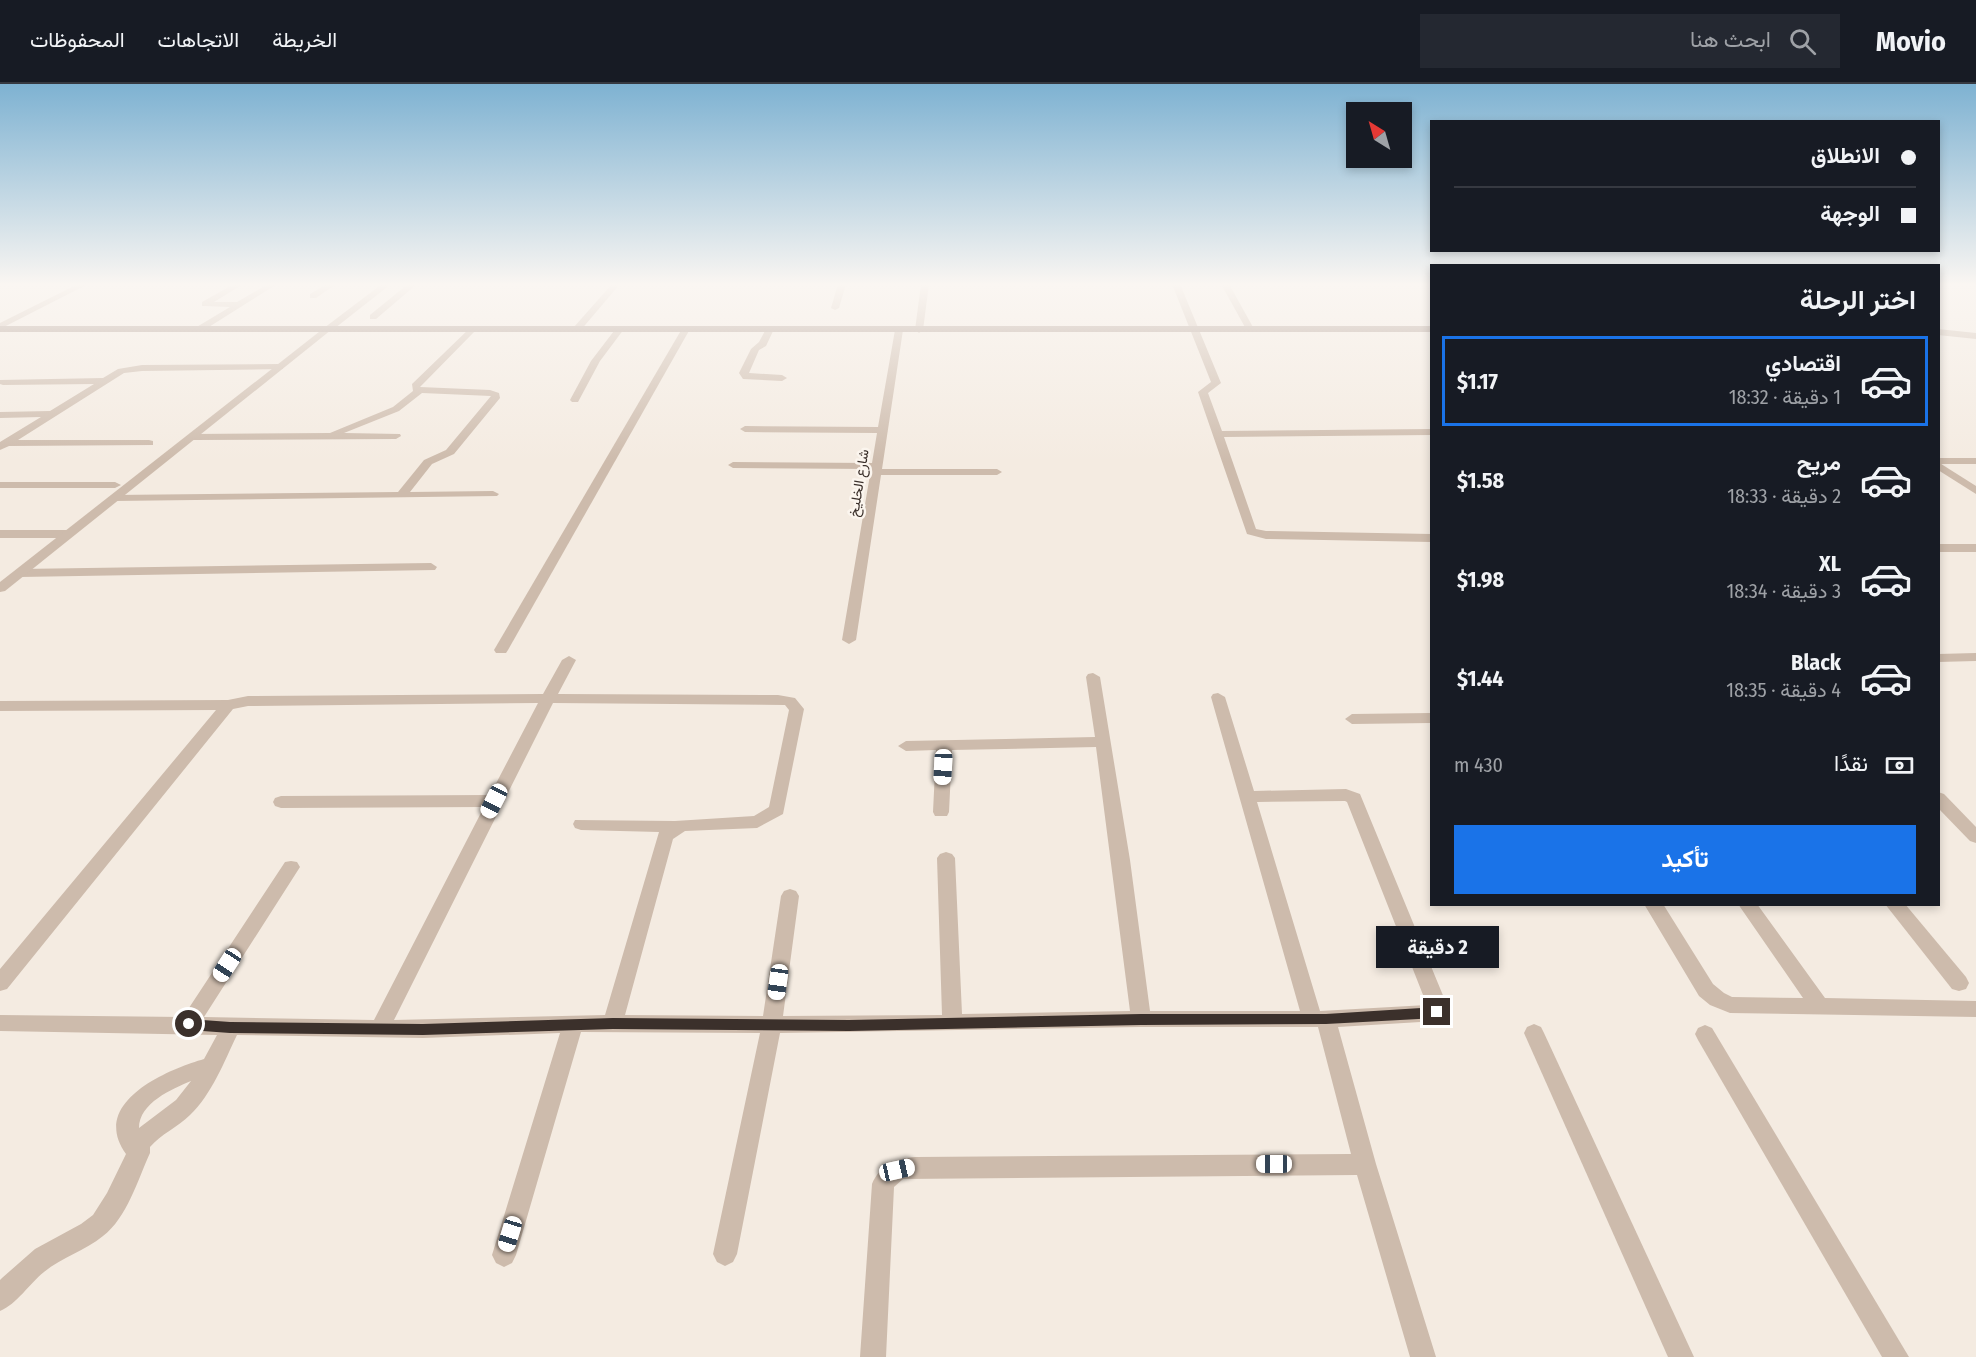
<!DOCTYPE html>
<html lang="ar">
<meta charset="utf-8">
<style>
body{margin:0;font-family:"Fira Sans Condensed",Vazirmatn,sans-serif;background:#242831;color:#f1f3f6;direction:rtl;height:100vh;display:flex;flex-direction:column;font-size:22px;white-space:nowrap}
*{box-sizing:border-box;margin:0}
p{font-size:20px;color:#9ea1a6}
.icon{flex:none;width:33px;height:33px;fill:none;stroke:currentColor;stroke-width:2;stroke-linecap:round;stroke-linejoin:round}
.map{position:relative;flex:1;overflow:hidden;direction:ltr}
.sheet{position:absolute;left:1430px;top:180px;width:510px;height:642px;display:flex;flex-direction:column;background:#171b24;border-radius:0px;box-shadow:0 3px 9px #0003;direction:rtl}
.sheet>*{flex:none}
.guide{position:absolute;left:1430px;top:36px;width:510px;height:132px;border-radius:0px;box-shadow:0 3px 9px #0003;direction:rtl;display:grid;align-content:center;height:132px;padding:0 24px;background:#171b24}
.needle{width:39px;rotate:323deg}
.fabs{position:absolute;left:1346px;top:18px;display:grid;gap:12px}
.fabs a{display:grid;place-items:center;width:66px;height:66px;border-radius:0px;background:#171b24;box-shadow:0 3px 9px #0003;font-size:30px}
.end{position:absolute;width:27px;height:27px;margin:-14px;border:8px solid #3b302b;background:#fff;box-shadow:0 0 0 3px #fff}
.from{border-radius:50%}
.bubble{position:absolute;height:42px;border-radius:0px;background:#171b24;box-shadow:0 3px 9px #0003;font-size:20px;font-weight:700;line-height:42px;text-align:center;direction:rtl}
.car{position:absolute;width:18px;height:36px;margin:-18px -9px;border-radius:8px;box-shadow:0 0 4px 2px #0007;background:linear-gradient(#fff 24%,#345 0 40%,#fff 0 76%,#345 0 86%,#fff 0)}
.guide b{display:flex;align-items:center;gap:21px;height:57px;font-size:22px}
.guide b+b{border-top:2px solid #363941}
.guide i{width:15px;height:15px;background:#f1f3f6}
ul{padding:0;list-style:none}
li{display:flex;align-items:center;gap:18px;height:90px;margin:0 12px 9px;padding:0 12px;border:3px solid transparent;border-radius:0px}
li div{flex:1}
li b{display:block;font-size:22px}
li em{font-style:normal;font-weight:700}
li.on{border-color:#1a73e8}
li>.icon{width:54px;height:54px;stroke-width:1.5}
h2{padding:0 24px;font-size:27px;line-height:72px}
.pay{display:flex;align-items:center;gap:15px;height:66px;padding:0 24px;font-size:22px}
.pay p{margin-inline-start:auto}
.primary-button{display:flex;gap:12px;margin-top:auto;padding:12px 24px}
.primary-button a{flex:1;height:69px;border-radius:0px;background:#1a73e8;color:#fff;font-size:24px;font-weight:700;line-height:69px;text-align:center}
header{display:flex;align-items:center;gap:36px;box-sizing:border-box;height:84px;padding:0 30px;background:#171b24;border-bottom:2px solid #363941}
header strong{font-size:28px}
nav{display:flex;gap:33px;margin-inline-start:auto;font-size:21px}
.search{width:420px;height:54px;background:#242831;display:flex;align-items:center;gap:15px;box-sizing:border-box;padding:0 21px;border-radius:0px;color:#9ea1a6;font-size:22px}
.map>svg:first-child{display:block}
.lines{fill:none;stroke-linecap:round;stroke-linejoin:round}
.minor{fill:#cdbbac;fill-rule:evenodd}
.tertiary{fill:#cdbbac;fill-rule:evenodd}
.secondary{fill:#a18a7d;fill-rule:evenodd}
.route{fill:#3b302b}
.labels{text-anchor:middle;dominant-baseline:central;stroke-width:5;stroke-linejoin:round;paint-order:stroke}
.far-street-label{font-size:14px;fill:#3b302b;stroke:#fbf5ee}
</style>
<header>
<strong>Movio</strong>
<div class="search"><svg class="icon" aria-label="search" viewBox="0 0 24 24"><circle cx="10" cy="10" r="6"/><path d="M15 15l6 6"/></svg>ابحث هنا</div>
<nav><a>الخريطة</a><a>الاتجاهات</a><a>المحفوظات</a></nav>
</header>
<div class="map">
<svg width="1976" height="1273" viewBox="0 0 1976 1273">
<rect width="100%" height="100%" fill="#f4ebe1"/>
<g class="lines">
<g class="minor">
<path d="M78,200H88L0,245V239Z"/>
<path d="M234,200H243L214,218H237L268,200H277L201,248H195V244L230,223L205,222H202V218Z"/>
<path d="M327,200H336L316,214H310V210Z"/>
<path d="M382,200H391L330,248H324V244Z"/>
<path d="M408,200H417L376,235H370V231Z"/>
<path d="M612,200H620L580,247H574V243Z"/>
<path d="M838,200H846L839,224L835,226L831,224Z"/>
<path d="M921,200H929L923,246L919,249L915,246Z"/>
<path d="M1172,200H1180L1221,299L1208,309L1222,347L1431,345V351L1224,353L1256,445L1266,447L1431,450V458L1266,455L1247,450L1198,308L1211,298Z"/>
<path d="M1221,200H1229L1254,245L1253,247L1246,245Z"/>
<path d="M472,242L475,243V247L420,303L490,306L499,309L500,314L454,370L432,380L410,408L493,407L499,410L497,412L114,417L108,414L114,411L398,408L424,376L446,366L491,312L422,309L399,327L344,349L400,350L401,352L396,355L193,356L188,353L193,350L330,349L393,323L413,307L412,300Z"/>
<path d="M617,243L624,245L600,277L578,318H572L570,316L591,277Z"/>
<path d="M683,243L690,245L508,566L506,569H496L494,566Z"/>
<path d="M767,243L774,245L766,262L759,266L749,289L782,291L787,294L782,297L743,295L739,289L751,265L759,258Z"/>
<path d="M899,243L903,246L882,385H997L1002,388L997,391H881L856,556L849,560L842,556L871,385L733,384L728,381L733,378L872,379L877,349L745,348L740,345L745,342L878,343L895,246Z"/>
<path d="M1938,245L1976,249V255L1938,251Z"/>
<path d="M280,280L283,281V285L142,287L124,289L18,356H149L153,357V361L9,362L0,366V358L41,333L0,334V328L50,327L94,300L3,301L0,300V296L103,294L118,285L142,281Z"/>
<rect x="1938" y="374" width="38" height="6"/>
<path d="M0,398H115L121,401L115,404H0Z"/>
<path d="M0,446H68L74,450L68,454H0Z"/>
<rect x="1938" y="460" width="38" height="8"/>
<path d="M431,479L437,483L435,486L20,493L14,489L20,485Z"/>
<path d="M1976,569V577L1938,578V570Z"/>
<path d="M569,572L576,576L558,610L778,611L795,614L804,625L783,730L757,744L685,747L673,755L625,931L763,932L781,812L784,807L790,805L796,807L799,812L783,932L942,931L937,774L940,770L946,768L952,770L955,774L962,930L1130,927L1096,663L952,666L949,728L947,732H935L933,728L936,666L906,667L898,662L906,657L1095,653L1086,593L1088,590L1093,589L1100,593L1130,776L1150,927H1300L1211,613L1213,610L1218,609L1225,613L1254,707L1346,705L1360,710L1449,926L1444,935L1437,937L1338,943L1376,1080L1436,1273H1410L1357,1091L903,1095L894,1103L886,1273H860L872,1100C880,1081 896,1074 916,1073L1351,1070L1318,943H1141L780,949L737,1170L733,1178L725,1182L717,1178L713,1170L760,949L581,948L516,1171L512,1179L504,1183L496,1179L492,1171L560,949L423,954L237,951C224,978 212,1010 190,1031C178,1043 161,1050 150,1063V1069C138,1095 127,1134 103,1152C85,1167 62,1173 44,1188C29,1200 17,1220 0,1227V1196L2,1194L35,1165L81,1140L93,1131L107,1109L126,1070C89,1019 166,986 204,975L217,951L0,947V931L183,933L285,778L291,777L297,778L300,783L204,933L374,936L484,723L281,724L275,722L273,718L275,714L281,712L490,711L538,619L248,622L233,625L7,905L0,907V885L216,626L0,627V617L228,616L248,612L543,610L562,576ZM553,619L785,621L789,626L769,723L754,732L675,737L575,736L573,740L575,744L581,746L659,748L605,931L394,936ZM1345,717L1347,718L1427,921L1320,927L1257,718ZM191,997L176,1016L139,1044C139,1019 172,1005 191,997Z"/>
<path d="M1431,629V639L1352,640L1345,635L1352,630Z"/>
<path d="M1938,708L1944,710L1976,743V759L1970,757L1938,724Z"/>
<path d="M1644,820H1663L1713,900L1724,909L1732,913L1803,914L1738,820H1757L1825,914L1976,917V933L1730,929L1710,921L1699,912Z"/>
<path d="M1885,820H1905L1966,893L1969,899L1966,905L1959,907L1952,905Z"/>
<path d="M1534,940L1541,943L1544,949L1694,1273H1668L1524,949L1527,943Z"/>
<path d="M1705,941L1712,944L1909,1273H1882L1698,956L1695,950L1698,944Z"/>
</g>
<g class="tertiary">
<path d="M324,244L331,246L5,507L0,508V498Z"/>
<path d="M1938,378L1976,402V410L1938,386Z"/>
</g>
<rect class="secondary" x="0" y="242" width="1431" height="6"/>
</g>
<linearGradient id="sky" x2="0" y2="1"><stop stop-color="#7eb2d2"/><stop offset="0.53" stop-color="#faf6f2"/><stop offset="1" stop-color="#faf6f2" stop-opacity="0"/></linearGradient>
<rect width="1976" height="378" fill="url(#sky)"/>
<path class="route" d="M1437,923L1444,928L1437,934L1326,940L1141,941L849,947L613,945L423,951L230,949L189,946L183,940L189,935L230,938L423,940L613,934L849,936L1141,930H1326Z"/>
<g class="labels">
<g class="far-street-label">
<text transform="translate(859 399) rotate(-81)">شارع الخليخ</text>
</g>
</g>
</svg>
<div class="fabs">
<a><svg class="needle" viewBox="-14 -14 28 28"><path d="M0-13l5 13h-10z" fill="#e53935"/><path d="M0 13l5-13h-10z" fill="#9ea1a6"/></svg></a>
</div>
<i class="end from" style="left:189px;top:940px"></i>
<i class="end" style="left:1437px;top:928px"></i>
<div class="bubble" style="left:1376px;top:842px;width:123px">2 دقيقة</div>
<i class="car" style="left:943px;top:683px;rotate:183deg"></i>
<i class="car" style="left:494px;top:717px;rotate:207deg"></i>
<i class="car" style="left:227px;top:881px;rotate:213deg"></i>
<i class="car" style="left:778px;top:898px;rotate:188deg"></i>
<i class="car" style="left:1274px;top:1080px;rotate:270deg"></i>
<i class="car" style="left:897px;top:1086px;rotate:77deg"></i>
<i class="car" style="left:510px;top:1150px;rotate:197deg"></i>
<div class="guide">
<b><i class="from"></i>الانطلاق</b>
<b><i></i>الوجهة</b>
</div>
<section class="sheet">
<h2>اختر الرحلة</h2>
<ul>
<li class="on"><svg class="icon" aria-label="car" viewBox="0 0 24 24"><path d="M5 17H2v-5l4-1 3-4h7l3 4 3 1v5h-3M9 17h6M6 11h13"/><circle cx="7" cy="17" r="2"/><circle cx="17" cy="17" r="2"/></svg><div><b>اقتصادي</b><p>1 دقيقة · 18:32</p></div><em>$1.17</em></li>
<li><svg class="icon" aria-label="car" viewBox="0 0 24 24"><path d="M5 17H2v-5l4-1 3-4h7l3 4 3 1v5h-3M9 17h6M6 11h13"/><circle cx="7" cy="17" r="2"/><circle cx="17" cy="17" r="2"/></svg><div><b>مريح</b><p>2 دقيقة · 18:33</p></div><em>$1.58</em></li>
<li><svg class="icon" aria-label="car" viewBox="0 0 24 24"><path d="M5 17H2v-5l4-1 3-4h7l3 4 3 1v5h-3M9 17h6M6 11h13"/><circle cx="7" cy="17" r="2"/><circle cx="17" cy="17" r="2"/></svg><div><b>XL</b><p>3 دقيقة · 18:34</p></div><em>$1.98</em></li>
<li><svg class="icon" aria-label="car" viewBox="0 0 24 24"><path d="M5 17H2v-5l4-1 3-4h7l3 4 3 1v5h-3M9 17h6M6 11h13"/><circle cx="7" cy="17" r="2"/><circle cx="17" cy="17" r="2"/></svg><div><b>Black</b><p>4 دقيقة · 18:35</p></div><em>$1.44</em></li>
</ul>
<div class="pay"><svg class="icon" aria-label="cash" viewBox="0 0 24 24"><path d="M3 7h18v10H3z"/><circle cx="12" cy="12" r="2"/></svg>نقدًا<p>430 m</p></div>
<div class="primary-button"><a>تأكيد</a></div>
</section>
</div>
